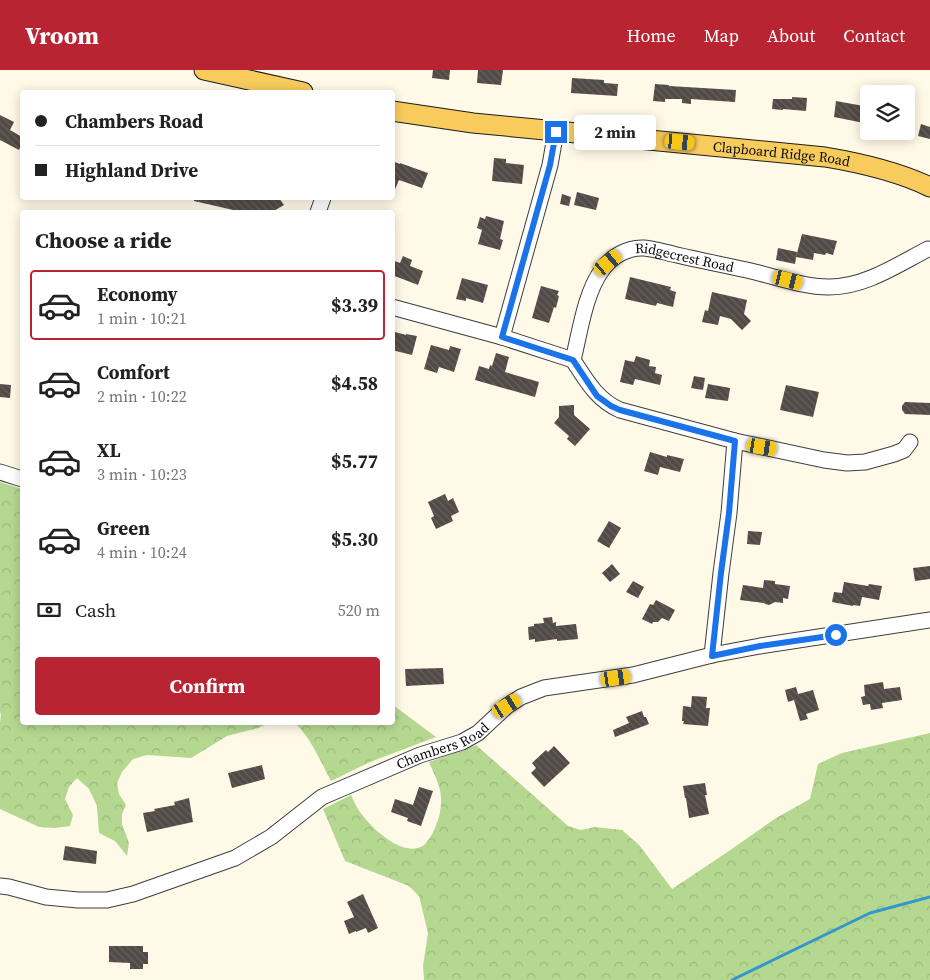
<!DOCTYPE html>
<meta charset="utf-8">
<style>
body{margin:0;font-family:"Source Serif 4",serif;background:#f6f6f6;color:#222;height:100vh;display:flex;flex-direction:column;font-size:19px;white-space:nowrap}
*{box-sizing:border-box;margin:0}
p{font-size:16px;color:#767676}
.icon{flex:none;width:28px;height:28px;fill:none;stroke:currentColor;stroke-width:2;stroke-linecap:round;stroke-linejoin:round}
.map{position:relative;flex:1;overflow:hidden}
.panel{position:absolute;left:20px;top:140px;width:375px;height:515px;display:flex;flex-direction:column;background:#fff;border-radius:5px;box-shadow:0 2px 12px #0003}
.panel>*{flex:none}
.guide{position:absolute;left:20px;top:20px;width:375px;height:110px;border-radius:5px;box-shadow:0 2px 12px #0003;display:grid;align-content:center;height:110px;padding:0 15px;background:#fff}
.controls{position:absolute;left:860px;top:15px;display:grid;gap:10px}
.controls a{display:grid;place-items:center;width:55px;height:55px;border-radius:5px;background:#fff;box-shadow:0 2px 12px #0003;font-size:25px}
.end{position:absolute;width:22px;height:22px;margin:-11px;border:6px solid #1a73e8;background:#fff;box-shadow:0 0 0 2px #fff}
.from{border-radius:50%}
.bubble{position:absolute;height:35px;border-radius:5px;background:#fff;box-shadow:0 2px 12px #0003;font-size:16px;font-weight:700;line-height:35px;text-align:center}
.car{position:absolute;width:15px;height:30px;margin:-15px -8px;border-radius:6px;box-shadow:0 0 4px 1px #0007;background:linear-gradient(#f5c518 24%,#345 0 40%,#f5c518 0 76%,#345 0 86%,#f5c518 0)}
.guide b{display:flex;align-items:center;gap:18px;height:48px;font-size:19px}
.guide b+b{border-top:1px solid #e0e0e0}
.guide i{width:12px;height:12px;background:#222}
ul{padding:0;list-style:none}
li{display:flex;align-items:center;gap:15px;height:70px;margin:0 10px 8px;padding:0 5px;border:2px solid transparent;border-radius:5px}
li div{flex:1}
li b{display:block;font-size:19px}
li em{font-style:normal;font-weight:700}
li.on{border-color:#b82432}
li>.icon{width:45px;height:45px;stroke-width:1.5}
h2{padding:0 15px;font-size:22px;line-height:60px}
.pay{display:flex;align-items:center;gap:12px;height:55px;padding:0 15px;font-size:19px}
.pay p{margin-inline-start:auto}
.action{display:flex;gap:10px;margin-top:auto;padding:10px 15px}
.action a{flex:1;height:58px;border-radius:5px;background:#b82432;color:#fff;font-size:20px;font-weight:700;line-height:58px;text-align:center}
header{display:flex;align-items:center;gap:30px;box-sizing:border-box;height:70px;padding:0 25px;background:#b82432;color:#fff}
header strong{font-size:24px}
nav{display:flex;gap:28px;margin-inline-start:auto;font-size:18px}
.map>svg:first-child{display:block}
.forest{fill:url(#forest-crowns)}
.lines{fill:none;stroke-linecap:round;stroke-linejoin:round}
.stream{stroke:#3497cc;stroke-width:3}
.building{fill:url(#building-back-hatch)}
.minor-casing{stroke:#3d3d3d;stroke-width:17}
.major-casing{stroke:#1b1b1b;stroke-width:21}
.minor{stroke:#fff;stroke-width:15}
.major{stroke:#f8cb5d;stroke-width:19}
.route{stroke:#1a73e8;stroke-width:6}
.labels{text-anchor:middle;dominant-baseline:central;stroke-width:5;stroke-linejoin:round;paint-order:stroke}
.street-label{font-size:14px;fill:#0a0a0a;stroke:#fff}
</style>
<header>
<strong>Vroom</strong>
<nav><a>Home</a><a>Map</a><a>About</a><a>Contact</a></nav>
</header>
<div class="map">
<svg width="930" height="910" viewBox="0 0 930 910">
<defs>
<pattern id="forest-crowns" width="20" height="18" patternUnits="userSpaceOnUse" patternTransform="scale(1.25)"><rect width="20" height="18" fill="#b5d891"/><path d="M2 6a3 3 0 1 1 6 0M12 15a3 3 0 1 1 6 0" fill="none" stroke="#9ab87c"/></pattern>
<pattern id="building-back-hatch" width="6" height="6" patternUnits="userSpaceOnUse" patternTransform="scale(1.25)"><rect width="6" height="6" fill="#524a46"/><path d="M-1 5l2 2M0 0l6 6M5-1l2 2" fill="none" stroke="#66605c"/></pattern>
</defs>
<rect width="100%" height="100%" fill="#fff9e7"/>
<g class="forest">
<path d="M0,412L22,419V652L270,653L258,658L227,666L191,688L147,685L133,689L122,702L117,713L119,724L126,735L122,744V754L129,773L127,786L115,771L99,763L97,736L89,719L77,708L69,717L65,729L73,745L70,756L55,758L39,757L0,739V653L1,645L0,642Z"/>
<path d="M393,635L436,667L370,692L331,711C321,693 310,665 294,653L392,652Z"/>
<path d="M930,663V910H424L423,896L428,863L419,826L409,816L345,791L323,739L351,725C353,729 355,734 358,739C368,755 403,790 424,775C429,771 434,761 436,755C441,744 443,729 439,717C437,708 432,700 429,692L476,675L568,756L581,760L595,757L622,760L640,776L672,819L723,785L776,748L810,729L818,694L842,683Z"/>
</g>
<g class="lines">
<path class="stream" d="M732,910L870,843L930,827"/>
</g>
<g class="building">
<path d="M433,0H450L449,10L432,8Z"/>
<path d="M478,0H503L501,15L477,13Z"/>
<path d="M572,8L604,10V13L618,14L617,26L571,23Z"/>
<path d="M655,14L669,15V16L736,20L735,32L691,29V34L682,33V29H665V32L653,31Z"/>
<path d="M792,27L807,28L806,41L783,39V40L772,39L773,29H792Z"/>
<path d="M836,31L869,37V54L834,47Z"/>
<path d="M0,45L14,52L10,60L22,67V74L19,80L0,70Z"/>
<path d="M921,54L930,57V69L918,66Z"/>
<path d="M494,88L506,89V93L524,95L522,114L492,111Z"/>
<path d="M392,91L400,94V93L428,103L422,118L399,110L392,126Z"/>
<path d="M577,122L599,128L596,140L574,135Z"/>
<path d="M562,124L571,127L569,136L560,134Z"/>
<path d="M194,128H279L284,135L272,142H242L194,131Z"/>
<path d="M486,146L504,151L500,169L503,170L500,180L478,174L482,160L477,158L480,147L485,149Z"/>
<path d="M802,164L837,171L833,185L826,183L825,185L814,183L813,190L796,187Z"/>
<path d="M778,178L797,182L795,194L776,190Z"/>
<path d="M403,186L412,190L410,196L423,201L418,215L392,205V190L400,193Z"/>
<path d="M630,207L671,217L670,220L676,222L673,237L657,233L656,236L625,229Z"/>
<path d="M462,208L488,215L483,233L466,228V231L456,229Z"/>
<path d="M541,216L559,221L557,225L559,226L556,238L554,237L549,253L532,248Z"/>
<path d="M712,222L747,230L744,244L751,251L742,260L731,249L720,246L718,255L702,252L705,240L708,241Z"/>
<path d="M392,262L394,263L395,262L406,265V264L417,266L412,285L392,280Z"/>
<path d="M431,275L449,280L450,276L461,279L454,302L439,297L437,303L424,299Z"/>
<path d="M496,283L509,287L505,302L539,312L535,327L475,310L479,296L489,299L490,295L492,296Z"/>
<path d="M636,286L650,290L649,296L656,297L655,303L662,305L660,315L635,309L633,315L620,312L625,290L634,292Z"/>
<path d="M694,306L705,308L703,320L691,318Z"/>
<path d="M0,314L11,315L10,328L0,327Z"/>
<path d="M708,314L730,318L728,331L705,328Z"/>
<path d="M786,315L819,322L813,347L780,340Z"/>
<path d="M905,332L930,333V345L905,344L902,340V336Z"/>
<path d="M574,335V345L590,359L575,376L567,369L569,366L554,353L559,347V336Z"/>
<path d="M650,382L667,387V385L684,389L680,402L660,397L658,405L644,401Z"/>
<path d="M445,424L448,431L453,428L459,442L451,446L453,451L436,459L431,448L434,446L428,432Z"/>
<path d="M609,451L621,458L609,478L597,471Z"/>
<path d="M748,461L762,462L760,475L747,474Z"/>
<path d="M612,494L620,504L610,512L602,503Z"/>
<path d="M930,496V509L915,511L913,498Z"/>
<path d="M764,510L775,511V514L790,516L788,529L783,528V533L775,532L769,535L765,534L764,533L740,530L743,515L763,518Z"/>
<path d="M633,511L644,517L638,528L626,522Z"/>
<path d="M844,512L868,516L869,514L882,516L879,530L862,527L860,536L853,535V536L832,532L834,522L842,523Z"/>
<path d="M656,530L675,540L669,551L662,548L658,552H653L652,554L642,549L650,534L653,535Z"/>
<path d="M552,547L553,553L556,552V556L576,554L578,569L557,571V569L535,572V569L529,570L528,557L534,556V554L544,553L543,548Z"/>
<path d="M443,598L444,614L406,616L405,599Z"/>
<path d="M883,612L884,619L900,617L902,630L882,633L883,638L871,640L870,634L863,635L861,627L865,626L864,615Z"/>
<path d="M796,617L798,624L813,620L819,640L806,644L808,649L800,651L794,630L788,632L785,620Z"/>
<path d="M692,626L707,627L706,638H710L708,656L683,654L684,651H682L683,636L691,637Z"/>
<path d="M642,641L644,647H646L649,654L615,667L613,660L629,653L626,647Z"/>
<path d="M554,676L570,693L544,717L531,703L536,698L532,693L546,680L548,682Z"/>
<path d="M262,695L265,709L232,718L228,703Z"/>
<path d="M705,713L707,725H705L709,744L689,748L686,728H685L683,716Z"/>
<path d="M419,717L433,721L421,756L407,751L408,748L391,742L395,729L413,735Z"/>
<path d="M189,728L193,752L147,762L143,743L155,741L154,739L175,735L174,732Z"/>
<path d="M65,776L97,781L96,794L63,790Z"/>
<path d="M363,824L378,858L368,863L366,858L356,862V861L349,864L344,851L354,847L347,832Z"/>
<path d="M109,876H143V882H148V894H143V899H130V893L109,892Z"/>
</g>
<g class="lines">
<defs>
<g id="minor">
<path d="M318,142L323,128"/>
<path d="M392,237L502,267L573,290"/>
<path d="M502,267L550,95L556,61"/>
<path id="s1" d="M910,372L904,380L894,384L865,392L847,393L824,390L735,371L620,340C597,330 586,310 573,290C580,262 585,223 602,200C611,187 627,177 644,178C655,179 667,183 677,185C703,191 729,196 755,202C779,208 805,217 829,217C865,217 897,195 928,179"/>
<path d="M0,402L22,409"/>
<path d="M712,585L721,503L729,443L735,371"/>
<path id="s2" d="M0,816L9,817L46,827L78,830H107L133,824L235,788L271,767L322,727L420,685L462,672L478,663L507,636L521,627L544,618L633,605L712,585L760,576L930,550"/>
</g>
<g id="major">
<path d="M204,0L303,22"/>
<path id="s3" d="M392,41L473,53L825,87C861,93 897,101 930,117"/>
</g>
</defs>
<use href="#minor" class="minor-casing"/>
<use href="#major" class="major-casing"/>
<use href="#minor" class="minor"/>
<use href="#major" class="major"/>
</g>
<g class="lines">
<path class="route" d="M556,62L550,95L502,267L573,290L597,326L611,336L620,340L735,371L729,443L721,503L712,586L760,576L836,565"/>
</g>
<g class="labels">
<g class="street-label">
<text stroke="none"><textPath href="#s3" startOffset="392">Clapboard Ridge Road</textPath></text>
<text stroke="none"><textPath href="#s1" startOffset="558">Ridgecrest Road</textPath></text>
<text stroke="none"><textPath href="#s2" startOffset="481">Chambers Road</textPath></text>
</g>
</g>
</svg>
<div class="controls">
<a><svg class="icon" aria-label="layers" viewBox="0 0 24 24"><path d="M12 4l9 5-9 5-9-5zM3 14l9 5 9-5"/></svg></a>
</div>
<i class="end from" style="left:836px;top:565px"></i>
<i class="end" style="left:556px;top:62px"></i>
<div class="bubble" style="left:574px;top:45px;width:82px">2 min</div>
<i class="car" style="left:680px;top:72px;rotate:95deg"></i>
<i class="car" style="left:608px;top:193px;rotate:50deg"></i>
<i class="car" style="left:788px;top:210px;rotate:104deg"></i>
<i class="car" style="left:762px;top:377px;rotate:99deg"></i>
<i class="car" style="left:616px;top:608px;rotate:82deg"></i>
<i class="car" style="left:507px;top:636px;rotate:58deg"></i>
<div class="guide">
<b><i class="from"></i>Chambers Road</b>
<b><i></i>Highland Drive</b>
</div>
<section class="panel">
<h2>Choose a ride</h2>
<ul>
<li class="on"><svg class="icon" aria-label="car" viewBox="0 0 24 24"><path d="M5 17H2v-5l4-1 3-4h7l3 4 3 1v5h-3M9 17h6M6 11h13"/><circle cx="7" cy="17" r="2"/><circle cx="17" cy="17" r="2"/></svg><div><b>Economy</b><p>1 min · 10:21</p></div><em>$3.39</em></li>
<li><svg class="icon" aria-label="car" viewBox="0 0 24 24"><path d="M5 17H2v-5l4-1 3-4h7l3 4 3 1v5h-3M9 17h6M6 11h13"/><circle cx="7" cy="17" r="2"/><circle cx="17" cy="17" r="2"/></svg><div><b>Comfort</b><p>2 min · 10:22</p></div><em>$4.58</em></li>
<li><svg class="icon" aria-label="car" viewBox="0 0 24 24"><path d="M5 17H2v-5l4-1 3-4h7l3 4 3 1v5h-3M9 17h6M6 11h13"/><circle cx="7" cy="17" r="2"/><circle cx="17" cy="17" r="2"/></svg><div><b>XL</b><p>3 min · 10:23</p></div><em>$5.77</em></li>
<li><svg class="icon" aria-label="car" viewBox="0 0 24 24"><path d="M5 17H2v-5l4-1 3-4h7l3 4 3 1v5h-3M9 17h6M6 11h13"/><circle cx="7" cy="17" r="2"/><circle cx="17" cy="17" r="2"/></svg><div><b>Green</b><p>4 min · 10:24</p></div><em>$5.30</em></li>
</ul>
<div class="pay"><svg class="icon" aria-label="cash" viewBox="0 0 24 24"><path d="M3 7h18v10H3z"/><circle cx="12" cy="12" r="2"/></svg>Cash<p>520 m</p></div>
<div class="action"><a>Confirm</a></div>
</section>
</div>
